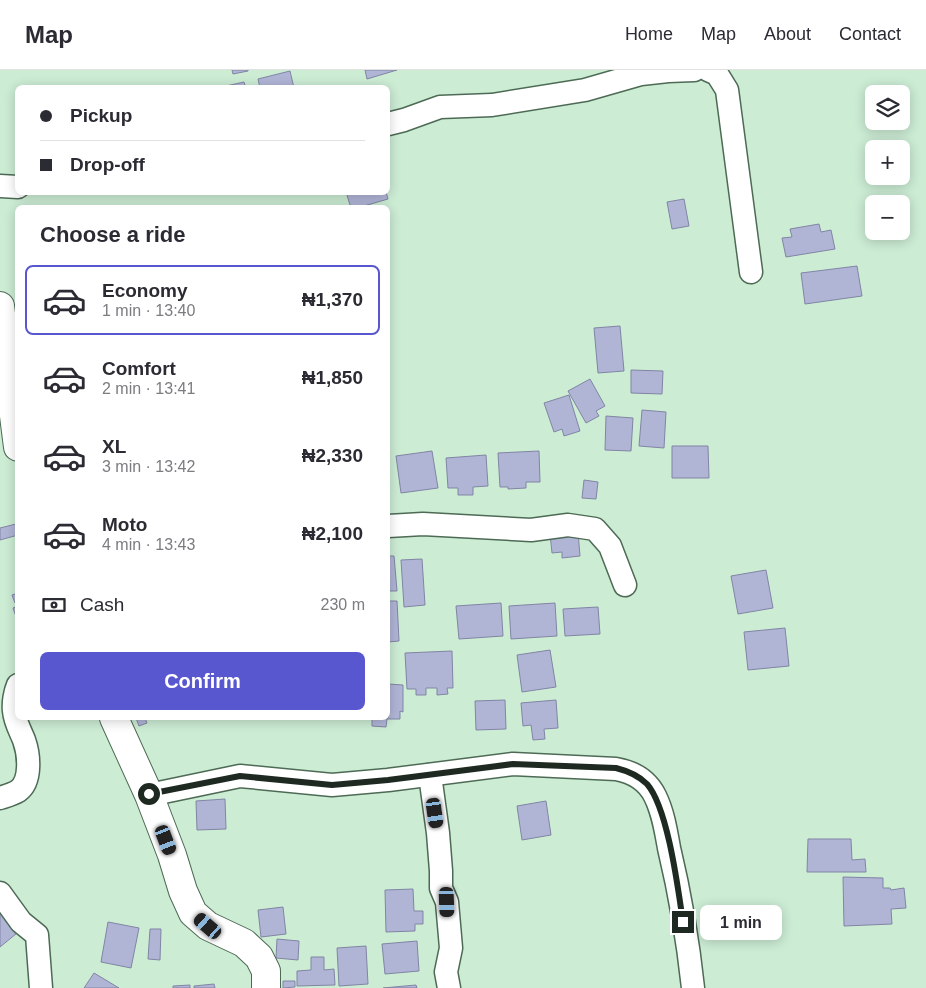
<!DOCTYPE html>
<meta charset="utf-8">
<style>
body{margin:0;font-family:Helvetica,sans-serif;background:#f7f7f7;color:#2b2b33;height:100vh;display:flex;flex-direction:column;font-size:19px;white-space:nowrap}
*{box-sizing:border-box;margin:0}
p{font-size:16px;color:#7c7c81}
.icon{flex:none;width:28px;height:28px;fill:none;stroke:currentColor;stroke-width:2;stroke-linecap:round;stroke-linejoin:round}
.map{position:relative;flex:1;overflow:hidden}
.side{position:absolute;left:15px;top:135px;width:375px;height:515px;display:flex;flex-direction:column;background:#fff;border-radius:8px;box-shadow:0 2px 12px #0003}
.side>*{flex:none}
.banner{position:absolute;left:15px;top:15px;width:375px;height:110px;border-radius:8px;box-shadow:0 2px 12px #0003;display:grid;align-content:center;height:110px;padding:0 25px;background:#fff}
.tools{position:absolute;left:865px;top:15px;display:grid;gap:10px}
.tools a{display:grid;place-items:center;width:45px;height:45px;border-radius:8px;background:#fff;box-shadow:0 2px 12px #0003;font-size:25px}
.end{position:absolute;width:22px;height:22px;margin:-11px;border:6px solid #1e2a21;background:#fff;box-shadow:0 0 0 2px #fff}
.from{border-radius:50%}
.bubble{position:absolute;height:35px;border-radius:8px;background:#fff;box-shadow:0 2px 12px #0003;font-size:16px;font-weight:700;line-height:35px;text-align:center}
.car{position:absolute;width:15px;height:30px;margin:-15px -8px;border-radius:6px;box-shadow:0 0 4px 1px #0007;background:linear-gradient(#222 24%,#8ab4d8 0 40%,#222 0 76%,#8ab4d8 0 86%,#222 0)}
.banner b{display:flex;align-items:center;gap:18px;height:48px;font-size:19px}
.banner b+b{border-top:1px solid #e1e1e2}
.banner i{width:12px;height:12px;background:#2b2b33}
ul{padding:0;list-style:none}
li{display:flex;align-items:center;gap:15px;height:70px;margin:0 10px 8px;padding:0 15px;border:2px solid transparent;border-radius:8px}
li div{flex:1}
li b{display:block;font-size:19px}
li em{font-style:normal;font-weight:700}
li.current{border-color:#5857cf}
li>.icon{width:45px;height:45px;stroke-width:1.5}
h2{padding:0 25px;font-size:22px;line-height:60px}
.pay{display:flex;align-items:center;gap:12px;height:55px;padding:0 25px;font-size:19px}
.pay p{margin-inline-start:auto}
.action{display:flex;gap:10px;margin-top:auto;padding:10px 25px}
.action a{flex:1;height:58px;border-radius:8px;background:#5857cf;color:#fff;font-size:20px;font-weight:700;line-height:58px;text-align:center}
header{display:flex;align-items:center;gap:30px;box-sizing:border-box;height:70px;padding:0 25px;background:#fff;border-bottom:1px solid #e1e1e2}
header strong{font-size:24px}
nav{display:flex;gap:28px;margin-inline-start:auto;font-size:18px}
.map>svg:first-child{display:block}
.building{fill:#b0b5d6;stroke:#8185a4}
.lines{fill:none;stroke-linecap:round;stroke-linejoin:round}
.minor-casing{stroke:#4d6a55;stroke-width:25}
.tertiary-casing{stroke:#4d6a55;stroke-width:30}
.minor{stroke:#fff;stroke-width:22}
.tertiary{stroke:#fff;stroke-width:28}
.route{stroke:#1e2a21;stroke-width:6}
</style>
<header>
<strong>Map</strong>
<nav><a>Home</a><a>Map</a><a>About</a><a>Contact</a></nav>
</header>
<div class="map">
<svg width="926" height="918" viewBox="0 0 926 918">
<rect width="100%" height="100%" fill="#ccecd4"/>
<g class="building">
<path d="M232,0H248V1L233,4Z"/>
<path d="M365,0H397L367,9Z"/>
<path d="M290,1L294,18H260L258,9Z"/>
<path d="M244,12L246,18H217Z"/>
<path d="M346,122H386L388,129L357,138H351Z"/>
<path d="M684,129L689,156L672,159L667,132Z"/>
<path d="M819,154L821,162L831,160L835,179L786,187L782,168L792,167L790,159Z"/>
<path d="M857,196L862,226L805,234L801,203Z"/>
<path d="M620,256L624,301L598,303L594,258Z"/>
<path d="M631,300L663,301L662,324L631,323Z"/>
<path d="M590,309L605,336L596,341L599,346L586,353L568,321Z"/>
<path d="M569,325L580,361L564,366L562,359L554,362L544,333Z"/>
<path d="M642,340L666,342L664,378L639,376Z"/>
<path d="M606,346L633,348L631,381L605,380Z"/>
<path d="M672,376H708L709,408H672Z"/>
<path d="M432,381L438,418L401,423L396,386Z"/>
<path d="M539,381L540,412H526V418L508,419V417H500L498,383Z"/>
<path d="M486,385L488,416L473,417V425H458V418H448L446,388Z"/>
<path d="M584,410L598,412L596,429L582,428Z"/>
<path d="M16,454L18,465L0,470V458Z"/>
<path d="M578,462L580,486L562,488V482L552,483L550,464Z"/>
<path d="M388,486H394L397,521H388Z"/>
<path d="M422,489L425,535L404,537L401,490Z"/>
<path d="M766,500L773,538L738,544L731,506Z"/>
<path d="M18,523V533H15L12,525Z"/>
<path d="M388,531H397L399,571L388,572Z"/>
<path d="M501,533L503,566L459,569L456,536Z"/>
<path d="M555,533L557,566L511,569L509,536Z"/>
<path d="M18,536V552L13,538Z"/>
<path d="M598,537L600,564L565,566L563,539Z"/>
<path d="M785,558L789,596L748,600L744,562Z"/>
<path d="M550,580L556,617L522,622L517,585Z"/>
<path d="M452,581L453,618H447L448,624L437,625V618H426V625H416V619H407L405,583Z"/>
<path d="M388,614L403,615V642L400,641V649H387L386,657L372,656V649H360V648H388Z"/>
<path d="M505,630L506,659L476,660L475,631Z"/>
<path d="M556,630L558,658L544,659L545,669L533,670L531,655L523,656L521,633Z"/>
<path d="M136,648H145L147,653L139,656Z"/>
<path d="M225,729L226,759L197,760L196,731Z"/>
<path d="M546,731L551,765L522,770L517,736Z"/>
<path d="M808,769H851L852,790L865,789L866,802H807Z"/>
<path d="M843,807L883,808V818H890L891,820L904,818L906,838L891,839L892,854L844,856Z"/>
<path d="M413,819L414,841H423V854H415V861L386,862L385,820Z"/>
<path d="M0,831L22,859L0,877Z"/>
<path d="M283,837L286,864L261,867L258,840Z"/>
<path d="M108,852L139,858L131,898L101,892Z"/>
<path d="M150,859H161L160,890L148,889Z"/>
<path d="M277,869L299,871L298,890L276,888Z"/>
<path d="M417,871L419,901L385,904L382,874Z"/>
<path d="M366,876L368,914L339,916L337,878Z"/>
<path d="M311,887H324V900L334,899L335,915L297,916V901L311,900Z"/>
<path d="M94,903L119,918H84Z"/>
<path d="M283,911H295V917L283,918Z"/>
<path d="M214,914L215,918H194V916Z"/>
<path d="M190,915V918H173V916Z"/>
<path d="M416,915L417,918H383Z"/>
</g>
<g class="lines">
<defs>
<g id="minor">
<path d="M708,0L717,4L727,20L751,202"/>
<path d="M388,54L404,50L440,37L492,35L585,20L641,4L668,1L694,0"/>
<path d="M0,116L18,117"/>
<path d="M388,456L423,454L531,460L568,455L595,459L610,476L625,515"/>
<path d="M430,705L438,763L441,801V818L447,832L451,878L446,902L449,918"/>
<path d="M149,725L240,706L332,715L388,710L513,694L616,699C633,702 647,710 655,726C663,742 666,761 669,778C680,824 688,871 693,918"/>
<path d="M0,728C6,726 13,724 18,721C32,711 29,684 24,670C20,660 15,652 14,641C13,633 15,622 18,615"/>
<path d="M0,823L21,852L37,865L41,918"/>
</g>
<g id="tertiary">
<path d="M0,236L18,377"/>
<path d="M114,648L149,725L172,785L183,821L193,843L208,856L244,873L259,887L266,901V918"/>
</g>
</defs>
<use href="#minor" class="minor-casing"/>
<use href="#tertiary" class="tertiary-casing"/>
<use href="#minor" class="minor"/>
<use href="#tertiary" class="tertiary"/>
</g>
<g class="lines">
<path class="route" d="M149,724L240,706L332,715L388,710L513,694L616,698C628,701 638,705 647,714C668,738 678,819 683,852"/>
</g>
</svg>
<div class="tools">
<a><svg class="icon" aria-label="layers" viewBox="0 0 24 24"><path d="M12 4l9 5-9 5-9-5zM3 14l9 5 9-5"/></svg></a>
<a>+</a>
<a>−</a>
</div>
<i class="end from" style="left:149px;top:724px"></i>
<i class="end" style="left:683px;top:852px"></i>
<div class="bubble" style="left:700px;top:835px;width:82px">1 min</div>
<i class="car" style="left:435px;top:743px;rotate:172deg"></i>
<i class="car" style="left:166px;top:770px;rotate:159deg"></i>
<i class="car" style="left:447px;top:832px;rotate:178deg"></i>
<i class="car" style="left:208px;top:856px;rotate:311deg"></i>
<div class="banner">
<b><i class="from"></i>Pickup</b>
<b><i></i>Drop-off</b>
</div>
<section class="side">
<h2>Choose a ride</h2>
<ul>
<li class="current"><svg class="icon" aria-label="car" viewBox="0 0 24 24"><path d="M5 17H2v-5l4-1 3-4h7l3 4 3 1v5h-3M9 17h6M6 11h13"/><circle cx="7" cy="17" r="2"/><circle cx="17" cy="17" r="2"/></svg><div><b>Economy</b><p>1 min · 13:40</p></div><em>₦1,370</em></li>
<li><svg class="icon" aria-label="car" viewBox="0 0 24 24"><path d="M5 17H2v-5l4-1 3-4h7l3 4 3 1v5h-3M9 17h6M6 11h13"/><circle cx="7" cy="17" r="2"/><circle cx="17" cy="17" r="2"/></svg><div><b>Comfort</b><p>2 min · 13:41</p></div><em>₦1,850</em></li>
<li><svg class="icon" aria-label="car" viewBox="0 0 24 24"><path d="M5 17H2v-5l4-1 3-4h7l3 4 3 1v5h-3M9 17h6M6 11h13"/><circle cx="7" cy="17" r="2"/><circle cx="17" cy="17" r="2"/></svg><div><b>XL</b><p>3 min · 13:42</p></div><em>₦2,330</em></li>
<li><svg class="icon" aria-label="car" viewBox="0 0 24 24"><path d="M5 17H2v-5l4-1 3-4h7l3 4 3 1v5h-3M9 17h6M6 11h13"/><circle cx="7" cy="17" r="2"/><circle cx="17" cy="17" r="2"/></svg><div><b>Moto</b><p>4 min · 13:43</p></div><em>₦2,100</em></li>
</ul>
<div class="pay"><svg class="icon" aria-label="cash" viewBox="0 0 24 24"><path d="M3 7h18v10H3z"/><circle cx="12" cy="12" r="2"/></svg>Cash<p>230 m</p></div>
<div class="action"><a>Confirm</a></div>
</section>
</div>
